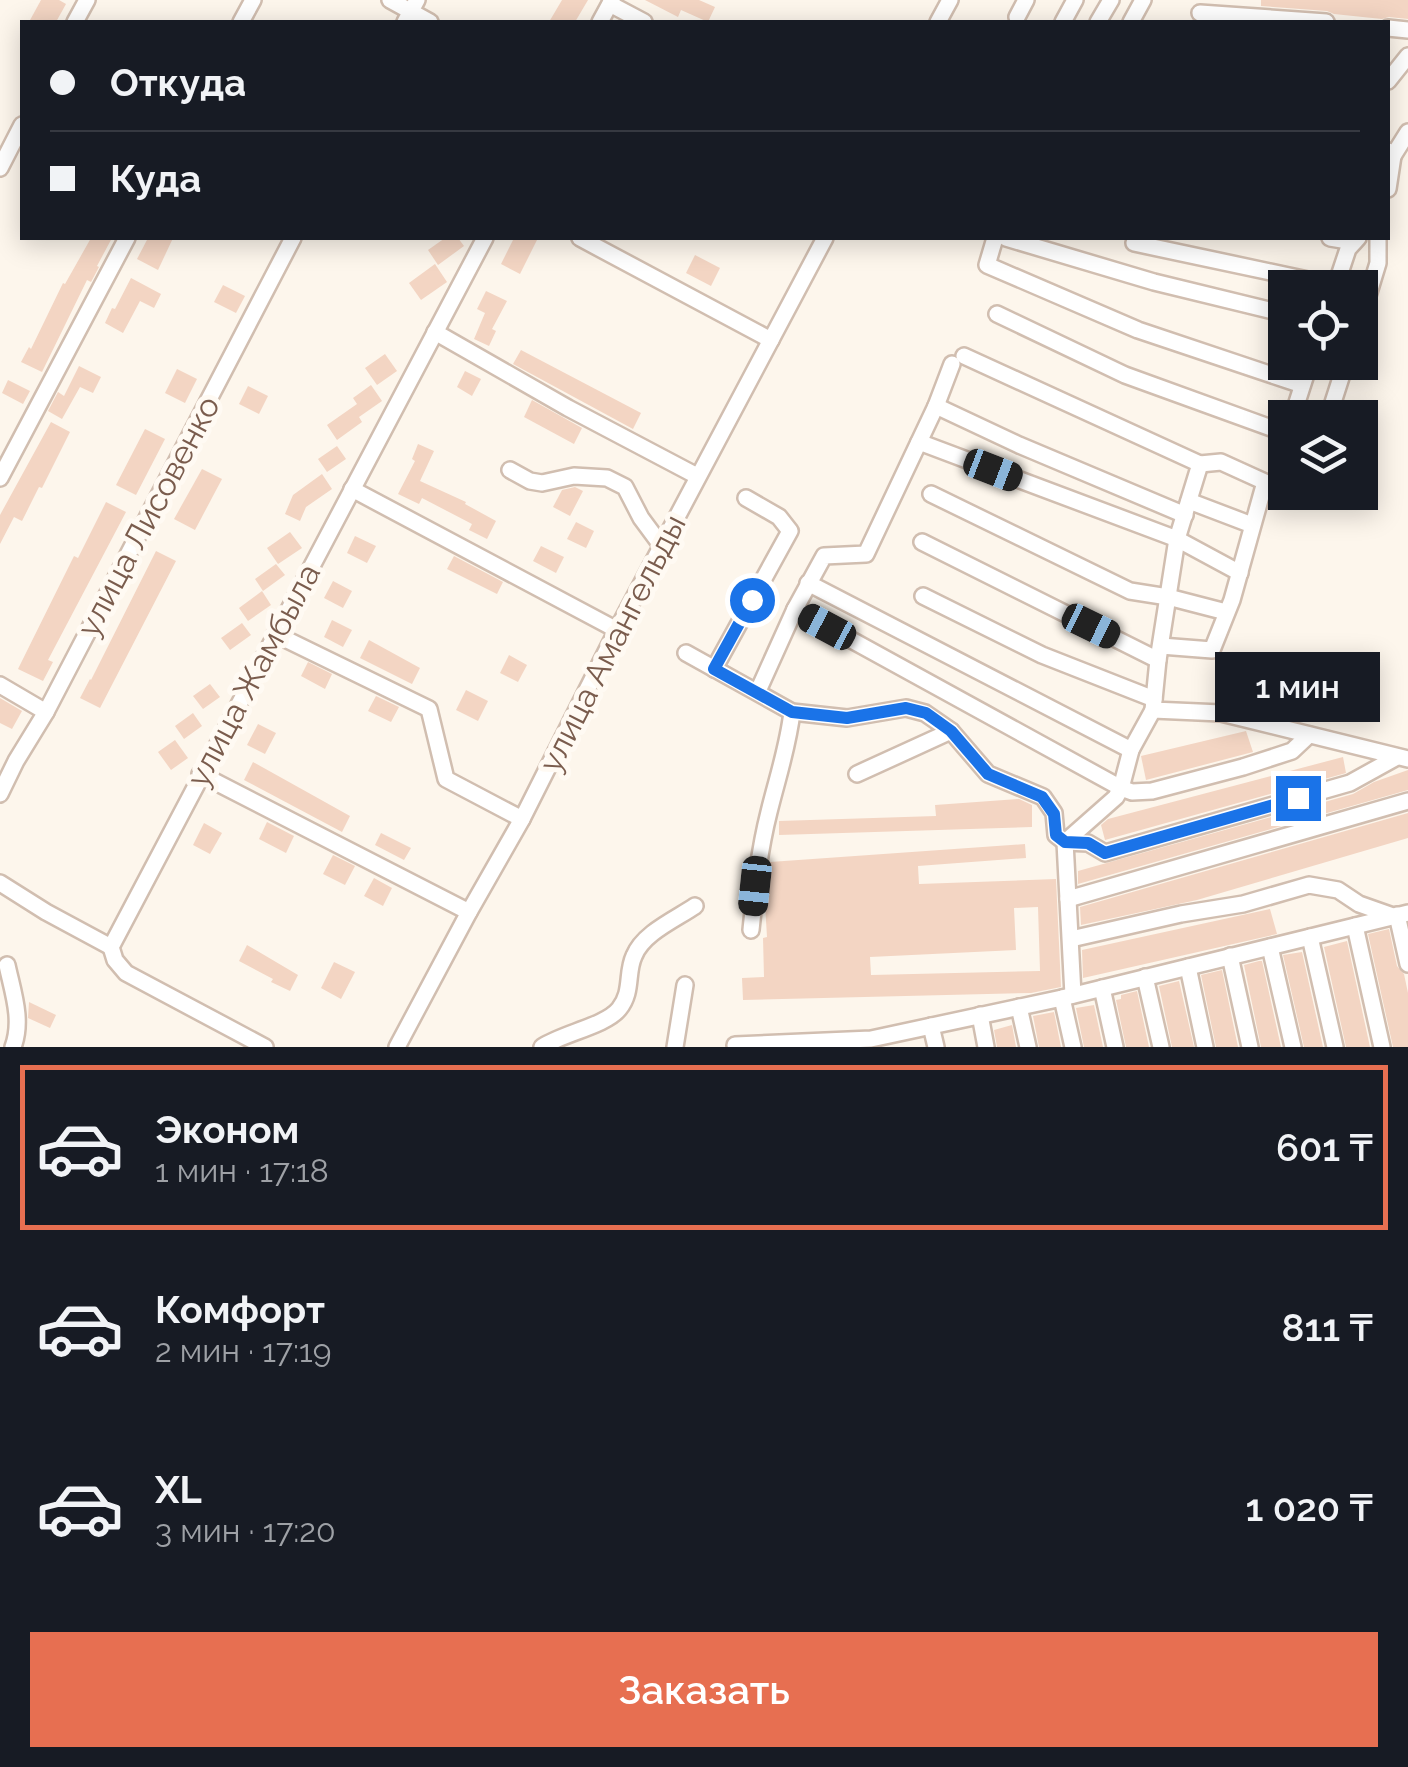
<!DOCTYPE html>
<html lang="ru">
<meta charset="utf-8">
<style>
body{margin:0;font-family:Raleway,sans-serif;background:#242831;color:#f1f3f6;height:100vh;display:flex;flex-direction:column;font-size:38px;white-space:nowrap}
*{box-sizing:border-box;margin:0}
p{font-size:32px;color:#9ea1a6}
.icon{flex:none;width:55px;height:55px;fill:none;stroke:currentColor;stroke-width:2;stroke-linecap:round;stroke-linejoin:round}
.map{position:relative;height:1047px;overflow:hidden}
.details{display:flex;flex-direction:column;background:#171b24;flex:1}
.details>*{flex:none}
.top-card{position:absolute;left:20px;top:20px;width:1370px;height:220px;border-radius:0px;box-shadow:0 5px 25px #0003;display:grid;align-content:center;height:220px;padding:0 30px;background:#171b24}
.fabs{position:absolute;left:1268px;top:270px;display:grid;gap:20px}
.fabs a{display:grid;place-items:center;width:110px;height:110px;border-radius:0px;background:#171b24;box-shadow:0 5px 25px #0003;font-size:50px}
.end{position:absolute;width:45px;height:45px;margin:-22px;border:12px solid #1a73e8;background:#fff;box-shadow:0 0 0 5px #fff}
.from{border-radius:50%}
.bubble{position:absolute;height:70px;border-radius:0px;background:#171b24;box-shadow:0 5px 25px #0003;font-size:32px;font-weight:600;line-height:70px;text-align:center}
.car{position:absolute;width:30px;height:60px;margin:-30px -15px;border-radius:12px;box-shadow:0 0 8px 2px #0007;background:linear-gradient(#222 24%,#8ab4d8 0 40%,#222 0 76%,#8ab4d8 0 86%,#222 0)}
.top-card b{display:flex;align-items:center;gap:35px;height:95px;font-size:38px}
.top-card b+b{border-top:2px solid #363941}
.top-card i{width:25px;height:25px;background:#f1f3f6}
ul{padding:18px 0 0;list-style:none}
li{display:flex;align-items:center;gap:30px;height:165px;margin:0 20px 15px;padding:0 10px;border:5px solid transparent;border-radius:0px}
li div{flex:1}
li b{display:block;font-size:38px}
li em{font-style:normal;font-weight:600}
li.selected{border-color:#e76f51}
li>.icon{width:90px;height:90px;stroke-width:1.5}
.cta{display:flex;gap:20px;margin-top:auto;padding:20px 30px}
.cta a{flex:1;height:115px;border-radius:0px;background:#e76f51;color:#fff;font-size:40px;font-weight:600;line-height:115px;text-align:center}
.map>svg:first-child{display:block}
.building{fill:#f3d5c3;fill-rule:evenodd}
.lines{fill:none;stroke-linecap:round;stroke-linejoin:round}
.minor-casing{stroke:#d1beb0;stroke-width:20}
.minor{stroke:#fff;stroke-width:15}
.route{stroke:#1a73e8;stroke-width:12}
.labels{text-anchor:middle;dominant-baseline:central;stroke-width:10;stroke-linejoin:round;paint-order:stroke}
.street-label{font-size:32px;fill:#7a5c4d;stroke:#fffaf3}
</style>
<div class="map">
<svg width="1408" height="1047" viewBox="0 0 1408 1047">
<rect width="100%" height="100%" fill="#fdf6ec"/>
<g class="building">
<path d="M41,0H59L66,4L56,22H29Z"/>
<path d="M562,0H588L575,22H549Z"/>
<path d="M645,0H699L715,7L708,22L681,10L678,17Z"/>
<path d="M1261,0H1408V19L1389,17L1382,19L1334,14L1327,11L1261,6Z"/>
<path d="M91,238H112L97,266L99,267L91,282L87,280L42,372L21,362L29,347L31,349L63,283L65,284Z"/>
<path d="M148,238H173L158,270L137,259Z"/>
<path d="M445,238H458L464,246L438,265L428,250Z"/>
<path d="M514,238H538L520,274L501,264Z"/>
<path d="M695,255L720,268L711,286L686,273Z"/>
<path d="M435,264L447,282L421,300L409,283Z"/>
<path d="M131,278L161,294L154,308L140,301L123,333L105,323L112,308L115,309Z"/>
<path d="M223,285L245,296L236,313L214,302Z"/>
<path d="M486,291L507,301L492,329L496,331L489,346L474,339L485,313L477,309Z"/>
<path d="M521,350L641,413L633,429L513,364Z"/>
<path d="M385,354L397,371L377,385L365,368Z"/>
<path d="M79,366L101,377L93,393L80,387L62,419L48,411L58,392L64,396Z"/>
<path d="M177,369L197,379L185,403L165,393Z"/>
<path d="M465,371L481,379L472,396L457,387Z"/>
<path d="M8,380L30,391L23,404L2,393Z"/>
<path d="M371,385L382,401L359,417L362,422L337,440L327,425L357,404L353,398Z"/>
<path d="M248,386L268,396L259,414L239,404Z"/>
<path d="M532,400L582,428L574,444L524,417Z"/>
<path d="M51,422L70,432L42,488L39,487L22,521L14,517L0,544V515Z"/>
<path d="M145,429L165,439L136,495L116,485Z"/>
<path d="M418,444L434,451L420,481L466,502L465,504L496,521L487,539L469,530L472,524L422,498L419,504L398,494L415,461L412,459Z"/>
<path d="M337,446L346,459L327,472L318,459Z"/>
<path d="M202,469L222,479L195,530L174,519Z"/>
<path d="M322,474L332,489L306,507L300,521L285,514L293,495Z"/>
<path d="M575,487L583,491L570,516L553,507L562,490Z"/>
<path d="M106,502L126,512L48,660L53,662L43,681L18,669L74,556L78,558Z"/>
<path d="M576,522L594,531L586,548L567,539Z"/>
<path d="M290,532L302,548L278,564L267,548Z"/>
<path d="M355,536L376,546L367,563L347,553Z"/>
<path d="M541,546L564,557L556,573L533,561Z"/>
<path d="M156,551L176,561L100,708L80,698L90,679L91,680Z"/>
<path d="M454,556L503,582L497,594L447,569Z"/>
<path d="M276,564L285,575L263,591L255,579Z"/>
<path d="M333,581L352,591L343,608L324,598Z"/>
<path d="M262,591L271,605L248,621L239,608Z"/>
<path d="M332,620L352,630L343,647L324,637Z"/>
<path d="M242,623L251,635L230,650L221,638Z"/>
<path d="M369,640L420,668L412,684L360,658Z"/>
<path d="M509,655L527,665L518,682L500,673Z"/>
<path d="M308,662L332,674L325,689L301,676Z"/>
<path d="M210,684L220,697L203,709L193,696Z"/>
<path d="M466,690L488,701L478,721L456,710Z"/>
<path d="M376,696L399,707L391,722L368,711Z"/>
<path d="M0,698L22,711L12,729L0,723Z"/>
<path d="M193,713L202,726L184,739L175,726Z"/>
<path d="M258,724L276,733L265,754L247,745Z"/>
<path d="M1246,731L1253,752L1146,780L1141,756Z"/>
<path d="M175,740L188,758L171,770L158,752Z"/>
<path d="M1343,757L1346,773L1105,840L1101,825L1108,819Z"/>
<path d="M253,762L350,816L342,832L244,780Z"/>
<path d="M1408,770V790L1078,884V871L1353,794L1374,782Z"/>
<path d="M1019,799L1032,805V827L779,835V821L936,816L935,805Z"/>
<path d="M1408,813V838L1197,900L1081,925L1080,907Z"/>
<path d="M267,822L294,836L286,853L259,839Z"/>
<path d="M204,823L222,833L210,854L193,845Z"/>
<path d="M381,833L411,848L404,860L375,845Z"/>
<path d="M1025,844L1026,858L918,866L919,884L1056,879L1061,987L1031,993L743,1000L742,978L764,977L763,938L767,937L765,904L770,862ZM1038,907L1040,971L871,975L870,957L1016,950L1014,908Z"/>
<path d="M333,855L355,866L345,885L323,874Z"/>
<path d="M374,878L392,888L383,906L364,896Z"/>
<path d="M1270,909L1277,934L1083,978L1082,950Z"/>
<path d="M1389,929L1397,966L1404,974L1408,993V1047H1393L1368,934Z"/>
<path d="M1347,941L1370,1047H1346L1324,947Z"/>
<path d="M247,945L298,975L290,991L271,982L273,979L239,961Z"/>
<path d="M1302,952L1323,1047H1304L1283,955Z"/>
<path d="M1259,961H1262L1281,1047H1261L1244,965Z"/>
<path d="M334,962L355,972L341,999L321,988Z"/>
<path d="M1222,970L1238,1047H1216L1201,975Z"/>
<path d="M1179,981L1194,1047H1172L1159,986Z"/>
<path d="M1137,991L1149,1047H1126L1116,1000L1121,999V995Z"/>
<path d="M29,1002L56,1015L50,1028L28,1018Z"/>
<path d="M1094,1005L1103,1047H1084L1076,1008Z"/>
<path d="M1054,1012L1061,1047H1039L1033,1016Z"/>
<path d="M1012,1025L1016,1047H997L994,1030Z"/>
</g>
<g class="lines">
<defs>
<g id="minor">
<path d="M390,0L430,22"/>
<path d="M610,4L644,22"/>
<path d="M1200,13L1326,22"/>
<path d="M1017,17L1026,0"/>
<path d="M75,22L87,0"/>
<path d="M241,22L253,0"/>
<path d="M405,22L417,0"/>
<path d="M600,22L612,0"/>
<path d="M938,22L950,0"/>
<path d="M1063,22L1075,0"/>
<path d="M1098,22L1111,0"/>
<path d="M1131,22L1143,0"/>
<path d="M1388,28L1408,30"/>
<path d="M1388,81L1408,56"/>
<path d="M1388,151L1393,156L1388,189"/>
<path d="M1393,156L1408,132"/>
<path d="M0,168L22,125"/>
<path d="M580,238L771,340"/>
<path d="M995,238L987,265L1138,330L1302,385"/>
<path d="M1006,238L1154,282L1285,314"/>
<path d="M1330,238L1354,242"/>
<path d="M1134,243L1336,286"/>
<path d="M1335,288L1348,249L1358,238"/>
<path d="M997,314L1125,375L1285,433"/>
<path d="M1360,322L1378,263V238"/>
<path d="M435,332L568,408L697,476"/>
<path d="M964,356L1200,464L1177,539L1158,660L1153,710L1221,713L1408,759"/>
<path d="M936,406L1019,445L1185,515"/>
<path d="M1292,418L1310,362"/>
<path d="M1328,418L1346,362"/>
<path d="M919,442L1177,539L1240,573"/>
<path d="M510,470L530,481L542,483L574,476L607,478L625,487L641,518L661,545"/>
<path d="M0,478L127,238"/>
<path d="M352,489L617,630"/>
<path d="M931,494L1130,591L1168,597L1226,612"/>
<path d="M1189,501L1252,525"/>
<path d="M922,542L1158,660"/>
<path d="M808,583L1131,750"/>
<path d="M923,596L1042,655L1154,699"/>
<path d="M795,609L1121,788L1132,792L1152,791L1243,767L1292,751L1309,735"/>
<path d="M275,634L429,709L446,779L522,819"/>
<path d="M1161,646L1212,650L1232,600L1265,482L1221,462L1200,464"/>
<path d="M686,653L792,712L847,718L906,708L925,713L951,731L988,774L1043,797L1054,813L1056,835L1065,842L1088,843L1105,853L1350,783L1397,757"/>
<path d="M714,669L790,531L779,517L746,498"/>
<path d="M0,685L46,712"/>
<path d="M758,691L795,609L824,556L866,554L936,406L952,364"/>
<path d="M200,774L469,912"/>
<path d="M857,774L951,731"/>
<path d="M0,794L16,761L46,712L293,238"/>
<path d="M0,883L46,912L111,947"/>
<path d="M1068,899L1408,801"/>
<path d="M1397,915L1408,964"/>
<path d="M1355,926L1382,1047"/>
<path d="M751,930C755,891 759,851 769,812C777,779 788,747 792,712"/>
<path d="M1310,937L1335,1047"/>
<path d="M1071,939L1181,914L1243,904L1309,885L1338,890L1359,904L1393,916"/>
<path d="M1270,947L1293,1047"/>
<path d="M1230,956L1250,1047"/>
<path d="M7,965C13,993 23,1020 13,1047"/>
<path d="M1188,967L1205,1047"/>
<path d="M1145,977L1161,1047"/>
<path d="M1102,988L1115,1047"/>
<path d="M1073,995L1065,842L1116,797L1121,788L1131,750L1153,710"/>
<path d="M1062,998L1073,1047"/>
<path d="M1019,1007L1028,1047"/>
<path d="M980,1015L986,1047"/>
<path d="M931,1026L936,1047"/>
<path d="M735,1045L871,1039L1062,998L1408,913"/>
<path d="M265,1047L126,973L115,960L111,947L485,238"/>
<path d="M397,1047L469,912L522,819L617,630L825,238"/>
<path d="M542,1047C563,1033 605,1026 619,1009C633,992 626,973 634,956C643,933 676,919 695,906"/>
<path d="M675,1047L685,985"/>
</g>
</defs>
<use href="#minor" class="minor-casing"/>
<use href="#minor" class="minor"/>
</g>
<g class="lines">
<path class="route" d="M752,600L714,669L792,712L847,718L906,708L926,713L951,731L988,774L1042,797L1054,814L1056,835L1065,842L1088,843L1105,853L1298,798"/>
</g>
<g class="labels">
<g class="street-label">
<text transform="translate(148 516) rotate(-62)">улица Лисовенко</text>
<text transform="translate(612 643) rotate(-63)">улица Амангельды</text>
<text transform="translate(253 675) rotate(-62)">улица Жамбыла</text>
</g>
</g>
</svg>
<div class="fabs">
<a><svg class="icon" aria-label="locate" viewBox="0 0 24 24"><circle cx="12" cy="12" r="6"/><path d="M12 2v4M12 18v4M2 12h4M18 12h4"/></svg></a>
<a><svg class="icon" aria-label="layers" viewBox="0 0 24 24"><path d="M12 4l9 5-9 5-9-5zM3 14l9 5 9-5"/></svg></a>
</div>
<i class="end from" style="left:752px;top:600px"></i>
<i class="end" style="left:1298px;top:798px"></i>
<div class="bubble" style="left:1215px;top:652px;width:165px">1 мин</div>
<i class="car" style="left:993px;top:470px;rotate:111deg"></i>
<i class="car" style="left:1091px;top:626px;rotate:116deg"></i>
<i class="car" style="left:827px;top:627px;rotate:298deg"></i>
<i class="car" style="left:755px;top:886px;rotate:186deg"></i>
<div class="top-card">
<b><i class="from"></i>Откуда</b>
<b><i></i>Куда</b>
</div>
</div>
<section class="details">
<ul>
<li class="selected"><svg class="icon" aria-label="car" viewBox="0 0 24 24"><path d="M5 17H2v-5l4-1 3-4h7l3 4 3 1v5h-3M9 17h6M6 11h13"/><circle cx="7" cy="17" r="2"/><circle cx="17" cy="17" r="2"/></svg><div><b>Эконом</b><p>1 мин · 17:18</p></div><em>601 ₸</em></li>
<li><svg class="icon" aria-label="car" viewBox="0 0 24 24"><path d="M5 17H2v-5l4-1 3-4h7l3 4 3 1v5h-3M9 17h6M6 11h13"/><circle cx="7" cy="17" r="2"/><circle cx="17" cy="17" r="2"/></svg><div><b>Комфорт</b><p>2 мин · 17:19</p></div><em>811 ₸</em></li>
<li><svg class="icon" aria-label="car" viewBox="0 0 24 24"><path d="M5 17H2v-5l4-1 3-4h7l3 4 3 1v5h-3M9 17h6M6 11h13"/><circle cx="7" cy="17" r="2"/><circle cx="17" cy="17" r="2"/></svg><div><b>XL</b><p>3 мин · 17:20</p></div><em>1 020 ₸</em></li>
</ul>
<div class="cta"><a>Заказать</a></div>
</section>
